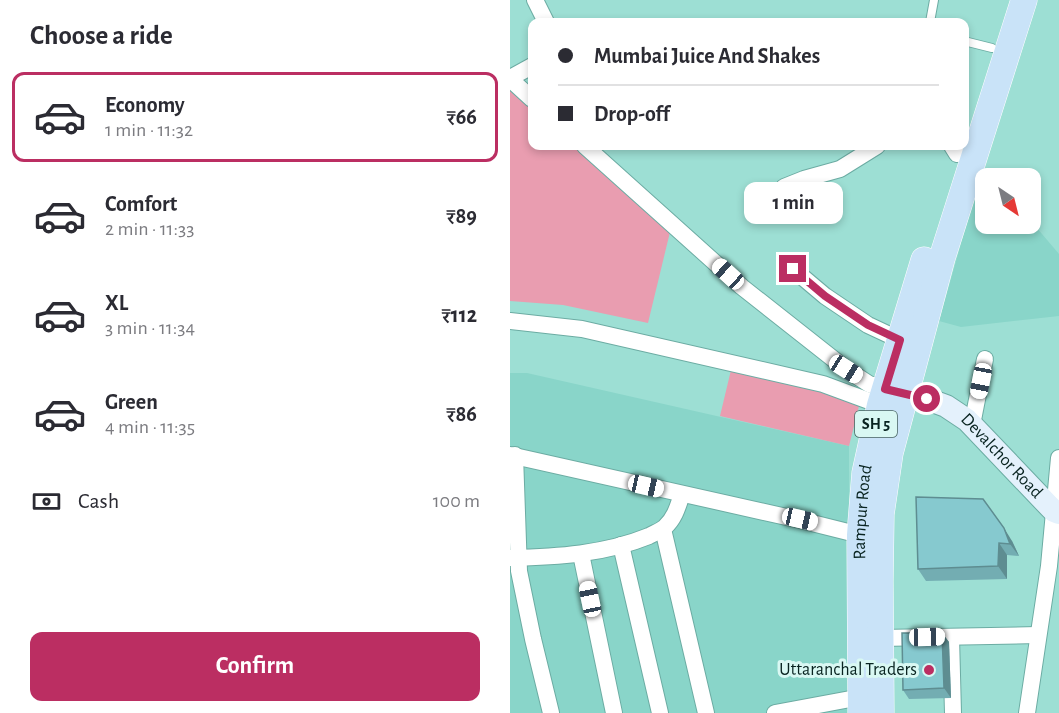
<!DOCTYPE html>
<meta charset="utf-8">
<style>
body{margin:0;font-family:"Alegreya Sans",sans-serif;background:#f2f2f3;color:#2b2b33;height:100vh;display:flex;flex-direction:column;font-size:22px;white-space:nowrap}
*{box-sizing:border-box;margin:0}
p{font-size:20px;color:#7c7c81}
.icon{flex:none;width:33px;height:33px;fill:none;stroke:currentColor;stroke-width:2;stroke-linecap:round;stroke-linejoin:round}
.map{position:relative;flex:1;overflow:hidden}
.panel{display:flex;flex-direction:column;background:#fff;width:510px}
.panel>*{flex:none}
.hud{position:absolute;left:18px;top:18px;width:441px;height:132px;border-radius:12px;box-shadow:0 3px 9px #0003;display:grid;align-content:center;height:132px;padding:0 30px;background:#fff}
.needle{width:39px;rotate:145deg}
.fabs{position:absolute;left:465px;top:168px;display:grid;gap:12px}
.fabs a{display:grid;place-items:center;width:66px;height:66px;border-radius:12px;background:#fff;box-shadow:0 3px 9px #0003;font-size:30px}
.end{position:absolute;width:27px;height:27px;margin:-14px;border:8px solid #bb2e62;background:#fff;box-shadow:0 0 0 3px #fff}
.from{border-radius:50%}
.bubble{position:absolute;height:42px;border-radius:12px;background:#fff;box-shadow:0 3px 9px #0003;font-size:20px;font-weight:700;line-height:42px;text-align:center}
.car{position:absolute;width:18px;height:36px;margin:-18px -9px;border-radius:8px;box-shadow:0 0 4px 2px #0007;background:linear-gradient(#fff 24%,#345 0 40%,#fff 0 76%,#345 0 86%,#fff 0)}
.hud b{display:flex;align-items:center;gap:21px;height:57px;font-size:22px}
.hud b+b{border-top:2px solid #e1e1e2}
.hud i{width:15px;height:15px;background:#2b2b33}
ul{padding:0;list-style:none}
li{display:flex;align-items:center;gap:18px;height:90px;margin:0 12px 9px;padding:0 18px;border:3px solid transparent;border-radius:12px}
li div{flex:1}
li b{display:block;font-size:22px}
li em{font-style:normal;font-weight:700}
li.on{border-color:#bb2e62}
li>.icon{width:54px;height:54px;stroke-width:1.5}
h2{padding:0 30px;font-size:27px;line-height:72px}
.pay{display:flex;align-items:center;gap:15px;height:66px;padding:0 30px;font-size:22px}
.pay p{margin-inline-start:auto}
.cta{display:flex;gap:12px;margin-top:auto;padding:12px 30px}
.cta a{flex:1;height:69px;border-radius:12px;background:#bb2e62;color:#fff;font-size:24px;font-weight:700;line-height:69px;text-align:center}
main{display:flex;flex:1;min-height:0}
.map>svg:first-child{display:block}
.built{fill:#89d5c9}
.green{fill:#e99db0}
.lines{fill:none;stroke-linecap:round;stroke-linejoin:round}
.service-casing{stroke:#6caca3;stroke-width:10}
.minor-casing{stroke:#6caca3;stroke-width:18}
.secondary-casing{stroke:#6caca3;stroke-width:24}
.primary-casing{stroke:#fff;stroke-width:27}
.service{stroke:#fff;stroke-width:8}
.minor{stroke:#fff;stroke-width:16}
.secondary{stroke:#e4f1fc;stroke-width:22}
.primary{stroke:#c9e3f8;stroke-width:26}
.wall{fill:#73adb2}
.shaded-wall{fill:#5e8d91}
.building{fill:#86c9cf;stroke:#5e8d91;stroke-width:1.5}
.route{stroke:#bb2e62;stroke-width:8}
.poi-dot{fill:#bb2e62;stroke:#d9f8f3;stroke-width:2}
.labels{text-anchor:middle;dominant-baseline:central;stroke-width:6;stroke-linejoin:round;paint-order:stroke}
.shield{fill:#d9f8f3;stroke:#47635f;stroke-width:1.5}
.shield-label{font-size:16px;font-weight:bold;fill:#082320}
.street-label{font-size:18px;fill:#082320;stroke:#d9f8f3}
.poi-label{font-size:18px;fill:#082320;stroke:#d9f8f3;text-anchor:end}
</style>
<main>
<section class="panel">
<h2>Choose a ride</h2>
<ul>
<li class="on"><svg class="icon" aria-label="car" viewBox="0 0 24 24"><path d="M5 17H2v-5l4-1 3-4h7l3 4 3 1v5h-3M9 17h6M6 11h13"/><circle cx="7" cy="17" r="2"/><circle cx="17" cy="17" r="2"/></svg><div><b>Economy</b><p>1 min · 11:32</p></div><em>₹66</em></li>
<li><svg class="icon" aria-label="car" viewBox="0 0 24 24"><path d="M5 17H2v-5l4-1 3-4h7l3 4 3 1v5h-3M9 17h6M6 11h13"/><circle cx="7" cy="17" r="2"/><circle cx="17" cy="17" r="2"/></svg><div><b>Comfort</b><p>2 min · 11:33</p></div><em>₹89</em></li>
<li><svg class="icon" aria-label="car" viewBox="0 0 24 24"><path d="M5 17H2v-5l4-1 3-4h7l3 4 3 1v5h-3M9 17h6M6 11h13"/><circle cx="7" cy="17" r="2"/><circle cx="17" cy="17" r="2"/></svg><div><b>XL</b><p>3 min · 11:34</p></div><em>₹112</em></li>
<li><svg class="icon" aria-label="car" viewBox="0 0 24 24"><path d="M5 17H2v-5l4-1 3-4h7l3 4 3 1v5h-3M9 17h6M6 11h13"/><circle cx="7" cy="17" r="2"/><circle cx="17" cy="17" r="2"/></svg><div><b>Green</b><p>4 min · 11:35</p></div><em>₹86</em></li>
</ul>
<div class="pay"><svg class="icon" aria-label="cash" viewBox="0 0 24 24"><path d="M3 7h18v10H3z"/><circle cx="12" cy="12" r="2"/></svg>Cash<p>100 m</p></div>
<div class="cta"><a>Confirm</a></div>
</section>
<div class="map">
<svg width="549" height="713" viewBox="0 0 549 713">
<rect width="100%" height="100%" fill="#9ddfd4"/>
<g class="built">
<path d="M473,166L484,178H476V224H520L521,221L549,254V316L451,327L429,321Z"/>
<path d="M0,373H17L339,446L340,713H0Z"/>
</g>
<g class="green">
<path d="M0,89L22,109V146H65L160,232L138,323L53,305L0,301Z"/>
<path d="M221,370L350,402L339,446L210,416Z"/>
</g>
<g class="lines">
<defs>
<g id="service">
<path d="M420,22L424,0"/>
<path d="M454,41L482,48"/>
</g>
<g id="minor">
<path d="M25,0L36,22"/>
<path d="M0,78L22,66"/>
<path d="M0,79L22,99"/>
<path d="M75,146L232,287L336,369L359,384L375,389"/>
<path d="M442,146L447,154"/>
<path d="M274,187L294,179L330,169L367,146"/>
<path d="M283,269L315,296L358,325L390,340"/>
<path d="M0,321L72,329L313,384L370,405"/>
<path d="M462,425L475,359"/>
<path d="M0,455L290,520L350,535"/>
<path d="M5,455L9,571L23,639L41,713"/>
<path d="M153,529L196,713"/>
<path d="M111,545L150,713"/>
<path d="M71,554L104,713"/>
<path d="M0,558C47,557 95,554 139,536C144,533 151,531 155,527C165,518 168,506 172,494"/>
<path d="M441,637L443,713"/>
<path d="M370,638L528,635"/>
<path d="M265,713L351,697"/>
<path d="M517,713L539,566L549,458"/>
</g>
<g id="secondary">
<path id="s1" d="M396,394L417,399L436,406L457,420L539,506L544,511L549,513"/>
</g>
<g id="primary">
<path id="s2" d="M351,713L350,535L355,473L370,405L414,260"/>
<path d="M371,713L370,581L371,514L380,453L432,258L514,0"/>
</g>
</defs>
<use href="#service" class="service-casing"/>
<use href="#minor" class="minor-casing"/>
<use href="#secondary" class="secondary-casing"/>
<use href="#primary" class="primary-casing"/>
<use href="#service" class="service"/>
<use href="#minor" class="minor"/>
<use href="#secondary" class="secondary"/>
<use href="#primary" class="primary"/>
</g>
<g class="wall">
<path d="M406,497L502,541L509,556L497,555V579L416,581L408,569Z"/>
<path d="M432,633L439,642L441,698L399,699L393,690Z"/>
</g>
<g class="shaded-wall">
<path d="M494,528L502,541L509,556L500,544Z"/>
<path d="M489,543L497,555V579L488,566Z"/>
<path d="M432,633L439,642L441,698L434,688Z"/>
</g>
<g class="building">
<path d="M406,497L473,499L494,528L500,544L489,543L488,566L408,569Z"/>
<path d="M392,633H432L434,688L393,690Z"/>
</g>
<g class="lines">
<path class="route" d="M283,269L315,296L358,325L390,340L375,389L417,399"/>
</g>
<circle class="poi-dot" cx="419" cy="670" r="6"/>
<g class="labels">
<rect class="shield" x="345" y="411" width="42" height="26" rx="4.5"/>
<g class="shield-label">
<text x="366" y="424">SH 5</text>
</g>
<g class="street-label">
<text stroke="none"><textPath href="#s1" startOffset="117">Devalchor Road</textPath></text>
<text stroke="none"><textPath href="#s2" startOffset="201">Rampur Road</textPath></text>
</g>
<g class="poi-label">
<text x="407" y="670">Uttaranchal Traders</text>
</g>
</g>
</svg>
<div class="fabs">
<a><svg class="needle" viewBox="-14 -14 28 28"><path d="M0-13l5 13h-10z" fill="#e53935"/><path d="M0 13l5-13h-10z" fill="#7c7c81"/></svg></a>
</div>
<i class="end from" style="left:417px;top:399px"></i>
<i class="end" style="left:283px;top:269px"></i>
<div class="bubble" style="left:234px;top:182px;width:99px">1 min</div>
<i class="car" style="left:218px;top:274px;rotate:312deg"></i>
<i class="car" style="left:336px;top:369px;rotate:122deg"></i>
<i class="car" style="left:471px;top:381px;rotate:191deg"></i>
<i class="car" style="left:136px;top:486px;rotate:103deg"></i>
<i class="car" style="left:290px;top:519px;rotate:103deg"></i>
<i class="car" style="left:80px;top:599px;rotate:348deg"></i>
<i class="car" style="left:417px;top:637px;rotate:89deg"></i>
<div class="hud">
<b><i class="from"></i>Mumbai Juice And Shakes</b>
<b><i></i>Drop-off</b>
</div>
</div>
</main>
